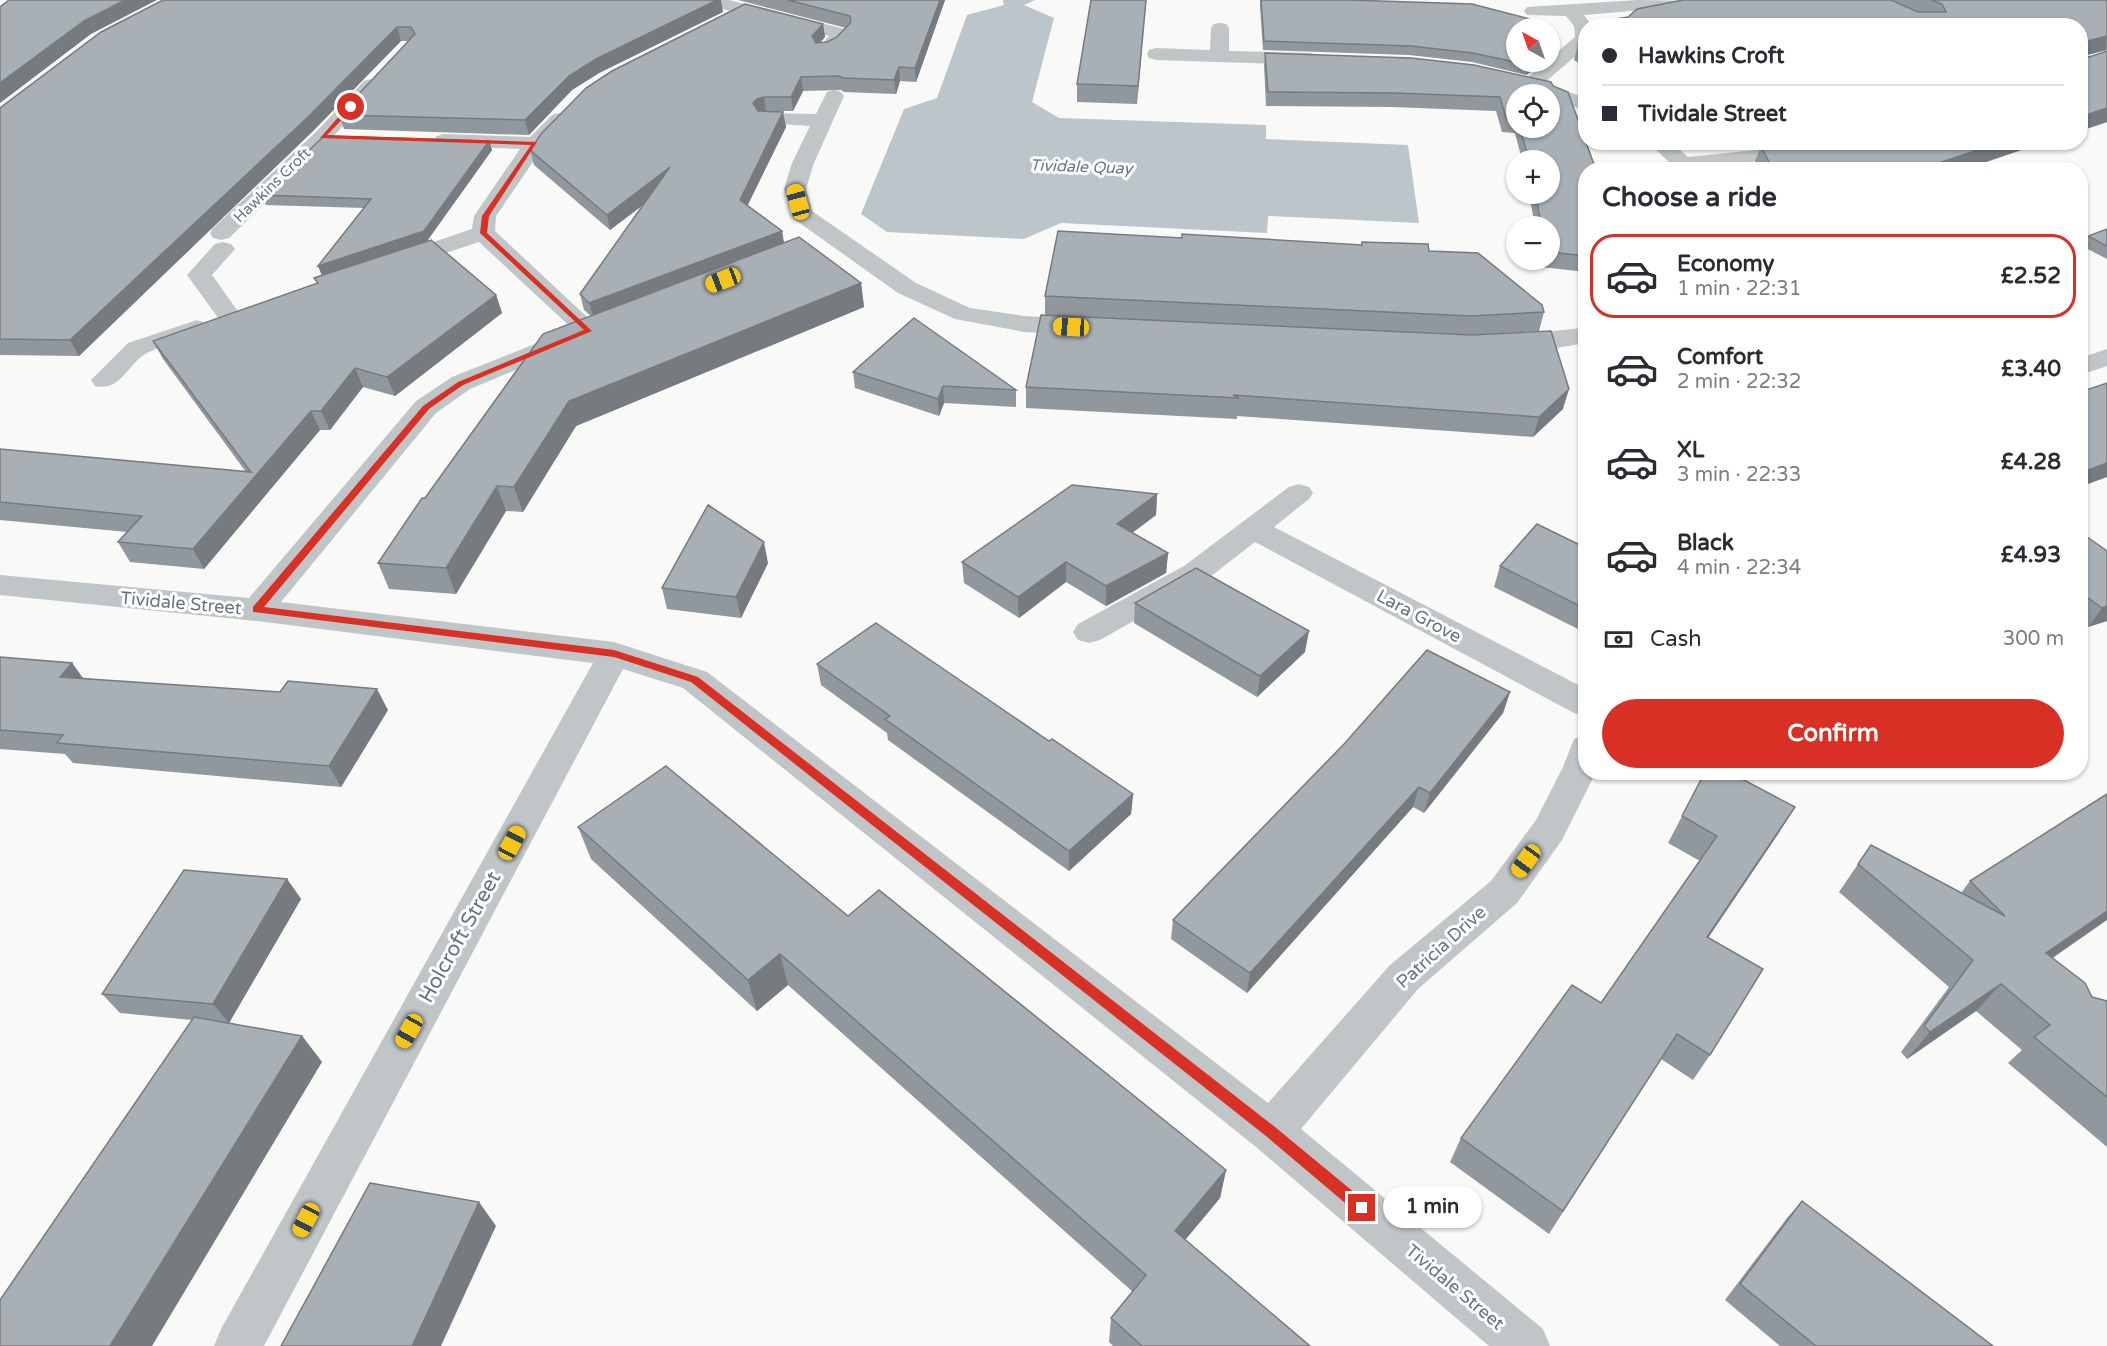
<!DOCTYPE html>
<meta charset="utf-8">
<style>
body{margin:0;font-family:"Varela Round",sans-serif;background:#f7f7f7;color:#2b2b33;height:100vh;display:flex;flex-direction:column;font-size:22px;white-space:nowrap}
*{box-sizing:border-box;margin:0}
p{font-size:20px;color:#7c7c81}
.icon{flex:none;width:33px;height:33px;fill:none;stroke:currentColor;stroke-width:2;stroke-linecap:round;stroke-linejoin:round}
.map{position:relative;flex:1;overflow:hidden}
.side{position:absolute;left:1578px;top:162px;width:510px;height:618px;display:flex;flex-direction:column;background:#fff;border-radius:24px;box-shadow:0 2px 4px #0004}
.side>*{flex:none}
.hud{position:absolute;left:1578px;top:18px;width:510px;height:132px;border-radius:24px;box-shadow:0 2px 4px #0004;display:grid;align-content:center;height:132px;padding:0 24px;background:#fff}
.needle{width:39px;rotate:320deg}
.controls{position:absolute;left:1506px;top:18px;display:grid;gap:12px}
.controls a{display:grid;place-items:center;width:54px;height:54px;border-radius:50%;background:#fff;box-shadow:0 2px 4px #0004;font-size:30px}
.end{position:absolute;width:27px;height:27px;margin:-14px;border:8px solid #d93025;background:#fff;box-shadow:0 0 0 3px #fff}
.from{border-radius:50%}
.bubble{position:absolute;height:42px;border-radius:21px;background:#fff;box-shadow:0 2px 4px #0004;font-size:20px;font-weight:700;line-height:42px;text-align:center}
.car{position:absolute;width:18px;height:36px;margin:-18px -9px;border-radius:8px;box-shadow:0 0 4px 2px #0007;background:linear-gradient(#f5c518 24%,#345 0 40%,#f5c518 0 76%,#345 0 86%,#f5c518 0)}
.hud b{display:flex;align-items:center;gap:21px;height:57px;font-size:22px}
.hud b+b{border-top:2px solid #e1e1e2}
.hud i{width:15px;height:15px;background:#2b2b33}
ul{padding:0;list-style:none}
li{display:flex;align-items:center;gap:18px;height:84px;margin:0 12px 9px;padding:0 12px;border:3px solid transparent;border-radius:24px}
li div{flex:1}
li b{display:block;font-size:22px}
li em{font-style:normal;font-weight:700}
li.selected{border-color:#d93025}
li>.icon{width:54px;height:54px;stroke-width:1.5}
h2{padding:0 24px;font-size:27px;line-height:72px}
.pay{display:flex;align-items:center;gap:15px;height:66px;padding:0 24px;font-size:22px}
.pay p{margin-inline-start:auto}
.primary-button{display:flex;gap:12px;margin-top:auto;padding:12px 24px}
.primary-button a{flex:1;height:69px;border-radius:36px;background:#d93025;color:#fff;font-size:24px;font-weight:700;line-height:69px;text-align:center}
.map>svg:first-child{display:block}
.water{fill:#bcc5ca}
.lines{fill:none;stroke-linecap:round;stroke-linejoin:round}
.minor{fill:#c0c5c8;fill-rule:evenodd}
.wall{fill:#90979d;fill-rule:evenodd}
.shaded-wall{fill:#767b7f}
.building{fill:#a8b0b6;stroke:#767b7f;stroke-width:1.5}
.route{fill:#d93025}
.labels{text-anchor:middle;dominant-baseline:central;stroke-width:6;stroke-linejoin:round;paint-order:stroke}
.far-street-label{font-size:15px;fill:#667480;stroke:#fff}
.far-water-label{font-size:16px;font-style:italic;fill:#667981;stroke:#fff}
.street-label{font-size:18px;fill:#667480;stroke:#fff}
.near-street-label{font-size:21px;fill:#667480;stroke:#fff}
</style>
<div class="map">
<svg width="2107" height="1346" viewBox="0 0 2107 1346">
<rect width="100%" height="100%" fill="#f9f9f7"/>
<path class="water" d="M1003,0H1035L1024,5L1054,18L1032,102L1059,118L1266,125V139L1408,145L1419,223L1268,216L1267,233L1061,223L1024,239L887,232L861,214L904,109L937,98L967,15L1004,5Z"/>
<g class="lines">
<g class="minor">
<path d="M699,0H729L849,30L851,34C843,45 832,57 818,54L816,50L829,36L702,4Z"/>
<path d="M1638,0L1698,1L1695,5L1689,6L1584,15L1592,26H1586V47L1544,83L1586,98V111L1550,98V94C1540,94 1526,93 1520,84L1546,62H1550V58L1575,37L1574,26L1566,16L1527,15L1524,11L1527,7Z"/>
<path d="M1220,23L1226,24L1229,28V51L1310,53L1317,55L1320,59L1317,63L1310,65L1156,60L1149,58L1147,54L1149,50L1156,48L1210,50L1211,28L1214,24Z"/>
<path d="M371,79L378,81L381,85L329,141L229,238L221,240L213,238L210,233L213,228L315,133L364,81Z"/>
<path d="M834,90L841,92L844,96L814,163L806,189L812,211L916,283L970,308L1024,316L1084,319L1093,322L1097,327L1093,332L1084,335L1024,332L955,319L898,293L794,219L784,189L792,163L810,126L760,123L757,119L760,115L767,113L816,114L827,92Z"/>
<path d="M559,113L566,115L569,119L543,147L496,216L495,231L602,331L598,336L589,339L579,336L582,339L578,344L470,389L436,413L281,602L614,642L707,672L1268,1103L1390,965L1491,881L1536,820L1563,767L1574,739L1586,735V772H1596L1562,840L1517,903L1418,989L1301,1129L1543,1329L1550,1346H1489L1256,1147L683,688L623,669L264,1346H214L221,1329L593,663L257,621L0,595V575L249,598L416,401L452,377L560,334L569,331L577,333L479,242L397,269L389,267L385,262L389,257L472,229L474,216L520,149L444,146L437,144L434,140L437,136L444,134L530,137L552,115Z"/>
<path d="M1648,142H1671L1688,157L1756,150L1781,142H1815L1812,146C1767,160 1723,170 1677,170Z"/>
<path d="M223,242L231,244L235,249L212,275L242,317L239,322L230,324L221,322L187,275L215,244Z"/>
<path d="M197,320L206,323L210,328L206,333C187,340 165,344 147,353C127,364 121,392 95,386L91,380L128,343Z"/>
<path d="M1586,327V343C1559,347 1527,355 1501,348L1497,343L1501,338C1528,331 1558,332 1586,327Z"/>
<path d="M2107,349V366L2080,375V358Z"/>
<path d="M1299,484L1309,487L1313,493L1309,499L1274,527L1586,689V716L1574,713L1255,542L1206,580L1100,640L1089,643L1078,640L1073,632L1078,624L1184,566L1289,487Z"/>
</g>
</g>
<g class="wall">
<path d="M738,0H945L916,82L900,81L896,94L844,92L841,90L803,91L793,111H765L783,112L786,127L747,205L782,231L784,242L861,283L864,307L576,426L523,512L506,511L456,594L389,589L378,563L425,498L591,316L584,310L580,294L643,205L610,230L534,165L530,150L823,24L825,37L820,42H827L837,37L846,28Z"/>
<path d="M1146,0L1137,104L1077,102V84Z"/>
<path d="M1260,0L1516,62H1545L1526,75L1472,62L1409,55L1263,50L1260,6Z"/>
<path d="M1683,0H2107V50L2087,55L2089,57L2107,51V122L2080,131V26H1592L1593,23L1628,17Z"/>
<path d="M723,12L599,73L572,90L529,135L344,129L339,115L408,41H401L313,131L79,356L0,355V108L101,32Z"/>
<path d="M1586,38V67L1574,60L1578,44Z"/>
<path d="M1265,53L1411,58L1474,65L1551,82L1553,86L1568,92L1596,170H1586V272L1541,267L1540,260H1550V226H1535L1529,194H1550V160H1522L1515,133L1502,132L1496,111L1392,107L1266,106L1264,66ZM1516,94H1550V128H1516Z"/>
<path d="M489,141L492,150L427,241L496,295L502,313L395,396L363,387L330,430H320L204,569L130,562L118,542L127,532L0,520V449L246,472L163,359L153,341L317,283L314,278L322,276L364,208L266,205L262,195Z"/>
<path d="M1723,142H1772L1756,148L1736,150Z"/>
<path d="M1761,146L1963,170H1757L1754,164Z"/>
<path d="M2107,229V259L2082,246L2088,236Z"/>
<path d="M1182,238L1361,245L1362,242L1429,251L1544,312L1539,331L1467,335L1045,315V296Z"/>
<path d="M1041,315L1563,409L1533,437L1237,416V419L1026,408V387Z"/>
<path d="M1584,367H1586V392L1578,385Z"/>
<path d="M853,372L1016,390V407L944,403L939,416L855,388Z"/>
<path d="M1157,494L1156,515L1132,533L1168,553L1166,573L1106,606L1066,582L1019,618L964,583L962,562Z"/>
<path d="M2080,532L2107,551V621L2088,627L2080,622Z"/>
<path d="M1586,548V633L1494,587L1500,566Z"/>
<path d="M768,563L741,618L667,609L662,588Z"/>
<path d="M1135,603L1305,652L1257,697L1134,623Z"/>
<path d="M0,657L72,663L83,678L388,710L341,787L73,763L65,754L0,749Z"/>
<path d="M817,664L1049,741L1133,794L1131,814L1069,871L888,740L887,733L821,685Z"/>
<path d="M1510,692L1503,713L1424,813L1413,807L1247,993L1171,939L1173,920Z"/>
<path d="M1705,772L1795,807L1778,834L1708,938L1710,1055L1693,1080L1661,1059L1549,1234L1450,1162L1461,1138L1601,1003L1700,861L1668,843Z"/>
<path d="M578,827L848,916L1226,1170L1220,1198L1185,1240L1310,1346H1113L1109,1342L1111,1318L1133,1292L788,985L757,1011L591,859Z"/>
<path d="M1871,845L1961,893L1970,881L2053,958L2092,997L2107,1001V1147L2008,1063L2022,1050L1976,1011L1907,1059L1901,1052L1949,987L1839,892Z"/>
<path d="M287,879L301,899L229,1023L302,1036L322,1062L192,1020L120,1013L102,994Z"/>
<path d="M1802,1201L1993,1346H1780L1725,1300L1787,1218Z"/>
</g>
<g class="shaded-wall">
<path d="M125,0H157L91,34L0,103V83L84,21Z"/>
<path d="M717,0H721L723,12L599,73L572,90L529,135L525,120L569,76L596,59Z"/>
<path d="M940,0H945L916,82L915,68Z"/>
<path d="M1146,0L1137,104L1138,86Z"/>
<path d="M823,24L825,37L814,50L812,36Z"/>
<path d="M397,27L401,41L313,131L79,356L70,340Z"/>
<path d="M2107,36L2106,50L2080,57L2087,41Z"/>
<path d="M1534,62H1545L1526,75L1529,65Z"/>
<path d="M899,67L900,81L896,94L894,80Z"/>
<path d="M801,77L803,91L793,111L791,97Z"/>
<path d="M764,97L766,111L759,113L753,103L757,99Z"/>
<path d="M2107,108V122L2080,131V117Z"/>
<path d="M783,112L786,127L743,215L740,200Z"/>
<path d="M489,141L492,150L427,241L322,276L318,266Z"/>
<path d="M1739,142H1772L1756,148L1736,150Z"/>
<path d="M2001,142H2045L1963,170H1918Z"/>
<path d="M670,167L673,182L610,230L607,215Z"/>
<path d="M782,231L784,246L594,318L589,303Z"/>
<path d="M861,283L864,307L576,426L523,512L514,487L569,401Z"/>
<path d="M496,295L502,313L395,396L387,377Z"/>
<path d="M355,368L363,387L330,430L321,411Z"/>
<path d="M943,386L944,403L939,416L938,399Z"/>
<path d="M1569,389L1563,409L1533,437L1539,417Z"/>
<path d="M311,411L320,430L204,569L193,549Z"/>
<path d="M2107,463V477L2080,487V473Z"/>
<path d="M497,486L506,511L456,594L446,568Z"/>
<path d="M1157,494L1156,515L1116,545L1117,524Z"/>
<path d="M764,542L768,563L741,618L736,597Z"/>
<path d="M1168,553L1166,573L1106,606V586Z"/>
<path d="M1066,562V582L1019,618L1018,597Z"/>
<path d="M2107,606V621L2088,627L2102,608Z"/>
<path d="M1309,631L1305,652L1257,697L1260,676Z"/>
<path d="M72,663L87,684L60,677Z"/>
<path d="M377,689L388,710L341,787L329,766Z"/>
<path d="M1510,692L1503,713L1424,813L1430,793Z"/>
<path d="M1419,787L1413,807L1247,993L1250,973Z"/>
<path d="M1133,794L1131,814L1069,871V851Z"/>
<path d="M1795,807L1778,834L1691,963L1707,937Z"/>
<path d="M287,879L301,899L229,1023L213,1004Z"/>
<path d="M2107,911V920L2021,980L2046,953Z"/>
<path d="M780,954L788,985L757,1011L748,980Z"/>
<path d="M2001,984L1976,1011L1907,1059L1930,1032Z"/>
<path d="M302,1036L322,1062L152,1346H110Z"/>
<path d="M1226,1170L1220,1198L1171,1257L1175,1231Z"/>
<path d="M479,1202L496,1226L441,1346H412Z"/>
</g>
<g class="building">
<path d="M9,0H125L84,21L0,83V7Z"/>
<path d="M163,0H717L596,59L569,76L525,120L339,115L415,34L411,27H397L308,117L70,340L0,339V108L101,32Z"/>
<path d="M788,0H940L915,68L899,67L894,80L843,78L839,76L801,77L791,97H764L757,99L753,103L758,111L783,112L740,200L782,231L589,303L580,294L670,167L607,215L530,150L541,134L586,88L612,71L745,4L823,24L812,36L816,43L827,42L837,37L851,22L850,16Z"/>
<path d="M1091,0H1146L1138,86L1077,84Z"/>
<path d="M1261,0H1349L1472,4L1541,22L1543,28H1516V62H1534L1529,65L1473,53L1411,46L1264,41Z"/>
<path d="M1683,0H1891L1918,12H1946L1942,4L1932,0H2107V36L2087,41L2086,55L2089,57L2107,51V108L2080,117V26H1592L1593,23L1628,17L1637,9Z"/>
<path d="M1586,38V48L1578,44Z"/>
<path d="M1265,53L1411,58L1474,65L1551,82L1553,86L1568,92L1596,170H1586V256L1550,252V226H1541L1536,194H1550V160H1529L1520,128H1550V94H1516V119L1506,118L1500,97L1394,93L1268,92Z"/>
<path d="M324,136L489,141L424,231L318,266L371,199L262,195Z"/>
<path d="M1775,142H2001L1918,170H1773L1761,146Z"/>
<path d="M2107,229V246L2088,236Z"/>
<path d="M1058,231L1182,238V234L1362,245V242L1428,244L1429,251L1478,253L1542,305L1544,312L1471,316L1045,296Z"/>
<path d="M799,237L861,283L569,401L514,487L497,486L446,568L378,563L422,498H425L543,334Z"/>
<path d="M431,240L496,295L387,377L355,368L321,411H311L193,549L118,542L142,516L0,502V449L251,472L153,341L318,283L314,278Z"/>
<path d="M1041,315L1472,335L1551,331L1569,389L1539,417L1233,395L1239,398L1026,387Z"/>
<path d="M914,318L1016,390L943,386L938,399L853,372Z"/>
<path d="M2107,383V463L2080,473V392Z"/>
<path d="M1072,485L1157,494L1117,524L1168,553L1106,586L1066,562L1018,597L962,562Z"/>
<path d="M708,505L764,542L736,597L662,588Z"/>
<path d="M1537,524L1586,548V609L1500,566Z"/>
<path d="M2080,532L2107,551V606L2102,608L2080,592Z"/>
<path d="M1196,568L1309,631L1260,676L1135,603Z"/>
<path d="M876,623L1049,741L1052,739L1133,794L1069,851L885,719L890,716L817,664Z"/>
<path d="M1427,650L1510,692L1430,793L1419,787L1250,973L1173,920L1345,743Z"/>
<path d="M0,657L72,663L60,677L280,692L288,681L377,689L329,766L57,743L63,735L0,730Z"/>
<path d="M666,766L848,916L879,890L1226,1170L1175,1231L1310,1346H1142L1111,1318L1146,1275L780,954L748,980L578,827Z"/>
<path d="M1705,772H1729L1795,807L1707,937L1763,969L1710,1055L1677,1034L1563,1211L1461,1138L1572,985L1601,1003L1717,836L1682,816Z"/>
<path d="M2107,794V911L2046,953L2085,983L2092,997L2107,1001V1097L2034,1037L2050,1025L2001,984L1930,1032L1924,1026L1973,960L1858,864L1871,845L2005,916L1970,881Z"/>
<path d="M184,870L287,879L213,1004L102,994Z"/>
<path d="M194,1017L302,1036L110,1346H0V1300Z"/>
<path d="M370,1183L479,1202L412,1346H281Z"/>
<path d="M1802,1201L1993,1346H1816L1740,1284Z"/>
</g>
<path class="route" d="M349,105L354,107L327,135L537,142L489,216L487,233L592,331L463,385L429,409L264,607L614,650L698,677L1275,1127L1367,1203L1369,1208L1367,1213L1362,1215L1357,1213L1266,1136L691,682L614,657L253,612V607L423,406L458,382L584,330L480,233L482,216L531,145L320,138Z"/>
<g class="labels">
<g class="far-street-label">
<text transform="translate(272 185) rotate(-44)">Hawkins Croft</text>
</g>
<g class="far-water-label">
<text transform="translate(1081 167) rotate(2)">Tividale Quay</text>
</g>
<g class="street-label">
<text transform="translate(181 603) rotate(5)">Tividale Street</text>
<text transform="translate(1419 616) rotate(28)">Lara Grove</text>
<text transform="translate(1441 947) rotate(-42)">Patricia Drive</text>
<text transform="translate(1455 1287) rotate(40)">Tividale Street</text>
</g>
<g class="near-street-label">
<text transform="translate(460 937) rotate(-61)">Holcroft Street</text>
</g>
</g>
</svg>
<div class="controls">
<a><svg class="needle" viewBox="-14 -14 28 28"><path d="M0-13l5 13h-10z" fill="#e53935"/><path d="M0 13l5-13h-10z" fill="#7c7c81"/></svg></a>
<a><svg class="icon" aria-label="locate" viewBox="0 0 24 24"><circle cx="12" cy="12" r="6"/><path d="M12 2v4M12 18v4M2 12h4M18 12h4"/></svg></a>
<a>+</a>
<a>−</a>
</div>
<i class="end from" style="left:351px;top:107px"></i>
<i class="end" style="left:1362px;top:1208px"></i>
<div class="bubble" style="left:1383px;top:1186px;width:99px">1 min</div>
<i class="car" style="left:798px;top:202px;rotate:345deg"></i>
<i class="car" style="left:723px;top:280px;rotate:249deg"></i>
<i class="car" style="left:1071px;top:327px;rotate:273deg"></i>
<i class="car" style="left:512px;top:843px;rotate:28deg"></i>
<i class="car" style="left:1526px;top:861px;rotate:216deg"></i>
<i class="car" style="left:409px;top:1031px;rotate:209deg"></i>
<i class="car" style="left:306px;top:1220px;rotate:208deg"></i>
<div class="hud">
<b><i class="from"></i>Hawkins Croft</b>
<b><i></i>Tividale Street</b>
</div>
<section class="side">
<h2>Choose a ride</h2>
<ul>
<li class="selected"><svg class="icon" aria-label="car" viewBox="0 0 24 24"><path d="M5 17H2v-5l4-1 3-4h7l3 4 3 1v5h-3M9 17h6M6 11h13"/><circle cx="7" cy="17" r="2"/><circle cx="17" cy="17" r="2"/></svg><div><b>Economy</b><p>1 min · 22:31</p></div><em>£2.52</em></li>
<li><svg class="icon" aria-label="car" viewBox="0 0 24 24"><path d="M5 17H2v-5l4-1 3-4h7l3 4 3 1v5h-3M9 17h6M6 11h13"/><circle cx="7" cy="17" r="2"/><circle cx="17" cy="17" r="2"/></svg><div><b>Comfort</b><p>2 min · 22:32</p></div><em>£3.40</em></li>
<li><svg class="icon" aria-label="car" viewBox="0 0 24 24"><path d="M5 17H2v-5l4-1 3-4h7l3 4 3 1v5h-3M9 17h6M6 11h13"/><circle cx="7" cy="17" r="2"/><circle cx="17" cy="17" r="2"/></svg><div><b>XL</b><p>3 min · 22:33</p></div><em>£4.28</em></li>
<li><svg class="icon" aria-label="car" viewBox="0 0 24 24"><path d="M5 17H2v-5l4-1 3-4h7l3 4 3 1v5h-3M9 17h6M6 11h13"/><circle cx="7" cy="17" r="2"/><circle cx="17" cy="17" r="2"/></svg><div><b>Black</b><p>4 min · 22:34</p></div><em>£4.93</em></li>
</ul>
<div class="pay"><svg class="icon" aria-label="cash" viewBox="0 0 24 24"><path d="M3 7h18v10H3z"/><circle cx="12" cy="12" r="2"/></svg>Cash<p>300 m</p></div>
<div class="primary-button"><a>Confirm</a></div>
</section>
</div>
